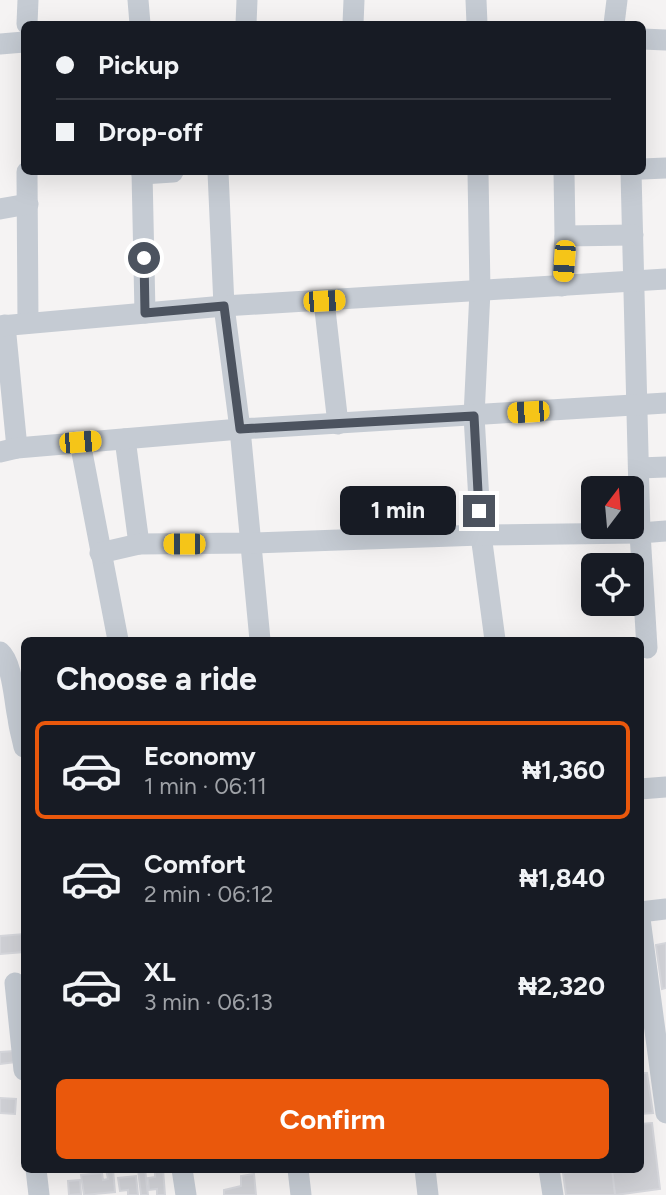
<!DOCTYPE html>
<meta charset="utf-8">
<style>
body{margin:0;font-family:Figtree,sans-serif;background:#20242c;color:#f1f3f6;height:100vh;display:flex;flex-direction:column;font-size:26px;white-space:nowrap}
*{box-sizing:border-box;margin:0}
p{font-size:23px;color:#9ea1a6}
.icon{flex:none;width:38px;height:38px;fill:none;stroke:currentColor;stroke-width:2;stroke-linecap:round;stroke-linejoin:round}
.map{position:relative;flex:1;overflow:hidden}
.side{position:absolute;left:21px;top:637px;width:623px;height:536px;display:flex;flex-direction:column;background:#171b24;border-radius:10px;box-shadow:0 7px 28px #0002}
.side>*{flex:none}
.hud{position:absolute;left:21px;top:21px;width:625px;height:154px;border-radius:10px;box-shadow:0 7px 28px #0002;display:grid;align-content:center;height:154px;padding:0 35px;background:#171b24}
.needle{width:46px;rotate:16deg}
.tools{position:absolute;left:581px;top:476px;display:grid;gap:14px}
.tools a{display:grid;place-items:center;width:63px;height:63px;border-radius:10px;background:#171b24;box-shadow:0 7px 28px #0002;font-size:35px}
.end{position:absolute;width:32px;height:32px;margin:-16px;border:9px solid #4c535f;background:#fff;box-shadow:0 0 0 4px #fff}
.from{border-radius:50%}
.bubble{position:absolute;height:49px;border-radius:10px;background:#171b24;box-shadow:0 7px 28px #0002;font-size:23px;font-weight:700;line-height:49px;text-align:center}
.car{position:absolute;width:21px;height:42px;margin:-21px -10px;border-radius:9px;box-shadow:0 0 5px 2px #0007;background:linear-gradient(#f5c518 24%,#345 0 40%,#f5c518 0 76%,#345 0 86%,#f5c518 0)}
.hud b{display:flex;align-items:center;gap:24px;height:66px;font-size:26px}
.hud b+b{border-top:2px solid #363941}
.hud i{width:18px;height:18px;background:#f1f3f6}
ul{padding:0;list-style:none}
li{display:flex;align-items:center;gap:21px;height:98px;margin:0 14px 10px;padding:0 21px;border:4px solid transparent;border-radius:10px}
li div{flex:1}
li b{display:block;font-size:26px}
li em{font-style:normal;font-weight:700}
li.selected{border-color:#ea580c}
li>.icon{width:63px;height:63px;stroke-width:1.5}
h2{padding:0 35px;font-size:32px;line-height:84px}
.action{display:flex;gap:14px;margin-top:auto;padding:14px 35px}
.action a{flex:1;height:80px;border-radius:10px;background:#ea580c;color:#fff;font-size:28px;font-weight:700;line-height:80px;text-align:center}
.map>svg:first-child{display:block}
.building{fill:#d0d1d6;stroke:#d7d8dd;stroke-width:2}
.lines{fill:none;stroke-linecap:round;stroke-linejoin:round}
.minor{stroke:#c5cbd3;stroke-width:21}
.route{stroke:#4c535f;stroke-width:9}
</style>
<div class="map">
<svg width="666" height="1195" viewBox="0 0 666 1195">
<rect width="100%" height="100%" fill="#f5f3f3"/>
<g class="building">
<path d="M24,934V952L0,954V936Z"/>
<path d="M666,943V988L662,989L656,945Z"/>
<path d="M15,1051L17,1062L0,1064V1052Z"/>
<path d="M640,1073H647L653,1113L640,1114Z"/>
<path d="M0,1098L16,1099L15,1114L0,1113Z"/>
<path d="M652,1123L660,1189L615,1195L611,1169H640V1124Z"/>
<path d="M106,1169H113L115,1192L84,1195L81,1175L102,1173L103,1180L108,1179Z"/>
<path d="M138,1169H145L148,1195H141Z"/>
<path d="M155,1169H163L165,1195H157V1189L149,1190L148,1178L155,1177Z"/>
<path d="M604,1169H612L615,1195H566L563,1173Z"/>
<path d="M254,1174L256,1195H224V1190L241,1186V1176Z"/>
<path d="M136,1176L138,1195H128V1190L120,1191L118,1178Z"/>
<path d="M80,1180L81,1194L69,1195L68,1181Z"/>
</g>
<g class="lines">
<g class="minor">
<path d="M138,0L140,24"/>
<path d="M476,0L477,24"/>
<path d="M27,24L28,0"/>
<path d="M246,24L247,0"/>
<path d="M353,24L354,0"/>
<path d="M614,24L617,0"/>
<path d="M642,39L666,40"/>
<path d="M0,44L24,42"/>
<path d="M642,169L666,168"/>
<path d="M27,172L28,323"/>
<path d="M142,172L145,313"/>
<path d="M218,172L224,306L240,429L260,640"/>
<path d="M478,172L480,291L474,416L481,535L495,640"/>
<path d="M631,172L640,533L647,648"/>
<path d="M142,174L173,172"/>
<path d="M0,209L28,204"/>
<path d="M565,236L633,235"/>
<path d="M562,286L565,236L564,172"/>
<path d="M324,301L338,424"/>
<path d="M5,325L17,448"/>
<path d="M0,326L224,306L666,279"/>
<path d="M125,439L139,544"/>
<path d="M80,442L118,640"/>
<path d="M0,452L17,448L240,429L666,403"/>
<path d="M639,468L666,467"/>
<path d="M100,553L139,544L252,543L481,535L640,533L666,531"/>
<path d="M0,652C13,663 14,701 18,718C19,728 22,737 24,747"/>
<path d="M640,789L666,787"/>
<path d="M640,912L666,909"/>
<path d="M640,919L666,1113"/>
<path d="M15,983L24,1070"/>
<path d="M36,1169L39,1195"/>
<path d="M182,1169L186,1195"/>
<path d="M298,1169L301,1195"/>
<path d="M425,1169L428,1195"/>
<path d="M549,1169L553,1195"/>
</g>
</g>
<g class="lines">
<path class="route" d="M144,258L145,313L224,306L240,429L474,416L479,511"/>
</g>
</svg>
<div class="tools">
<a><svg class="needle" viewBox="-14 -14 28 28"><path d="M0-13l5 13h-10z" fill="#e53935"/><path d="M0 13l5-13h-10z" fill="#9ea1a6"/></svg></a>
<a><svg class="icon" aria-label="locate" viewBox="0 0 24 24"><circle cx="12" cy="12" r="6"/><path d="M12 2v4M12 18v4M2 12h4M18 12h4"/></svg></a>
</div>
<i class="end from" style="left:144px;top:258px"></i>
<i class="end" style="left:479px;top:511px"></i>
<div class="bubble" style="left:340px;top:486px;width:116px">1 min</div>
<i class="car" style="left:564px;top:261px;rotate:184deg"></i>
<i class="car" style="left:324px;top:301px;rotate:87deg"></i>
<i class="car" style="left:528px;top:412px;rotate:266deg"></i>
<i class="car" style="left:80px;top:442px;rotate:85deg"></i>
<i class="car" style="left:184px;top:544px;rotate:270deg"></i>
<div class="hud">
<b><i class="from"></i>Pickup</b>
<b><i></i>Drop-off</b>
</div>
<section class="side">
<h2>Choose a ride</h2>
<ul>
<li class="selected"><svg class="icon" aria-label="car" viewBox="0 0 24 24"><path d="M5 17H2v-5l4-1 3-4h7l3 4 3 1v5h-3M9 17h6M6 11h13"/><circle cx="7" cy="17" r="2"/><circle cx="17" cy="17" r="2"/></svg><div><b>Economy</b><p>1 min · 06:11</p></div><em>₦1,360</em></li>
<li><svg class="icon" aria-label="car" viewBox="0 0 24 24"><path d="M5 17H2v-5l4-1 3-4h7l3 4 3 1v5h-3M9 17h6M6 11h13"/><circle cx="7" cy="17" r="2"/><circle cx="17" cy="17" r="2"/></svg><div><b>Comfort</b><p>2 min · 06:12</p></div><em>₦1,840</em></li>
<li><svg class="icon" aria-label="car" viewBox="0 0 24 24"><path d="M5 17H2v-5l4-1 3-4h7l3 4 3 1v5h-3M9 17h6M6 11h13"/><circle cx="7" cy="17" r="2"/><circle cx="17" cy="17" r="2"/></svg><div><b>XL</b><p>3 min · 06:13</p></div><em>₦2,320</em></li>
</ul>
<div class="action"><a>Confirm</a></div>
</section>
</div>
